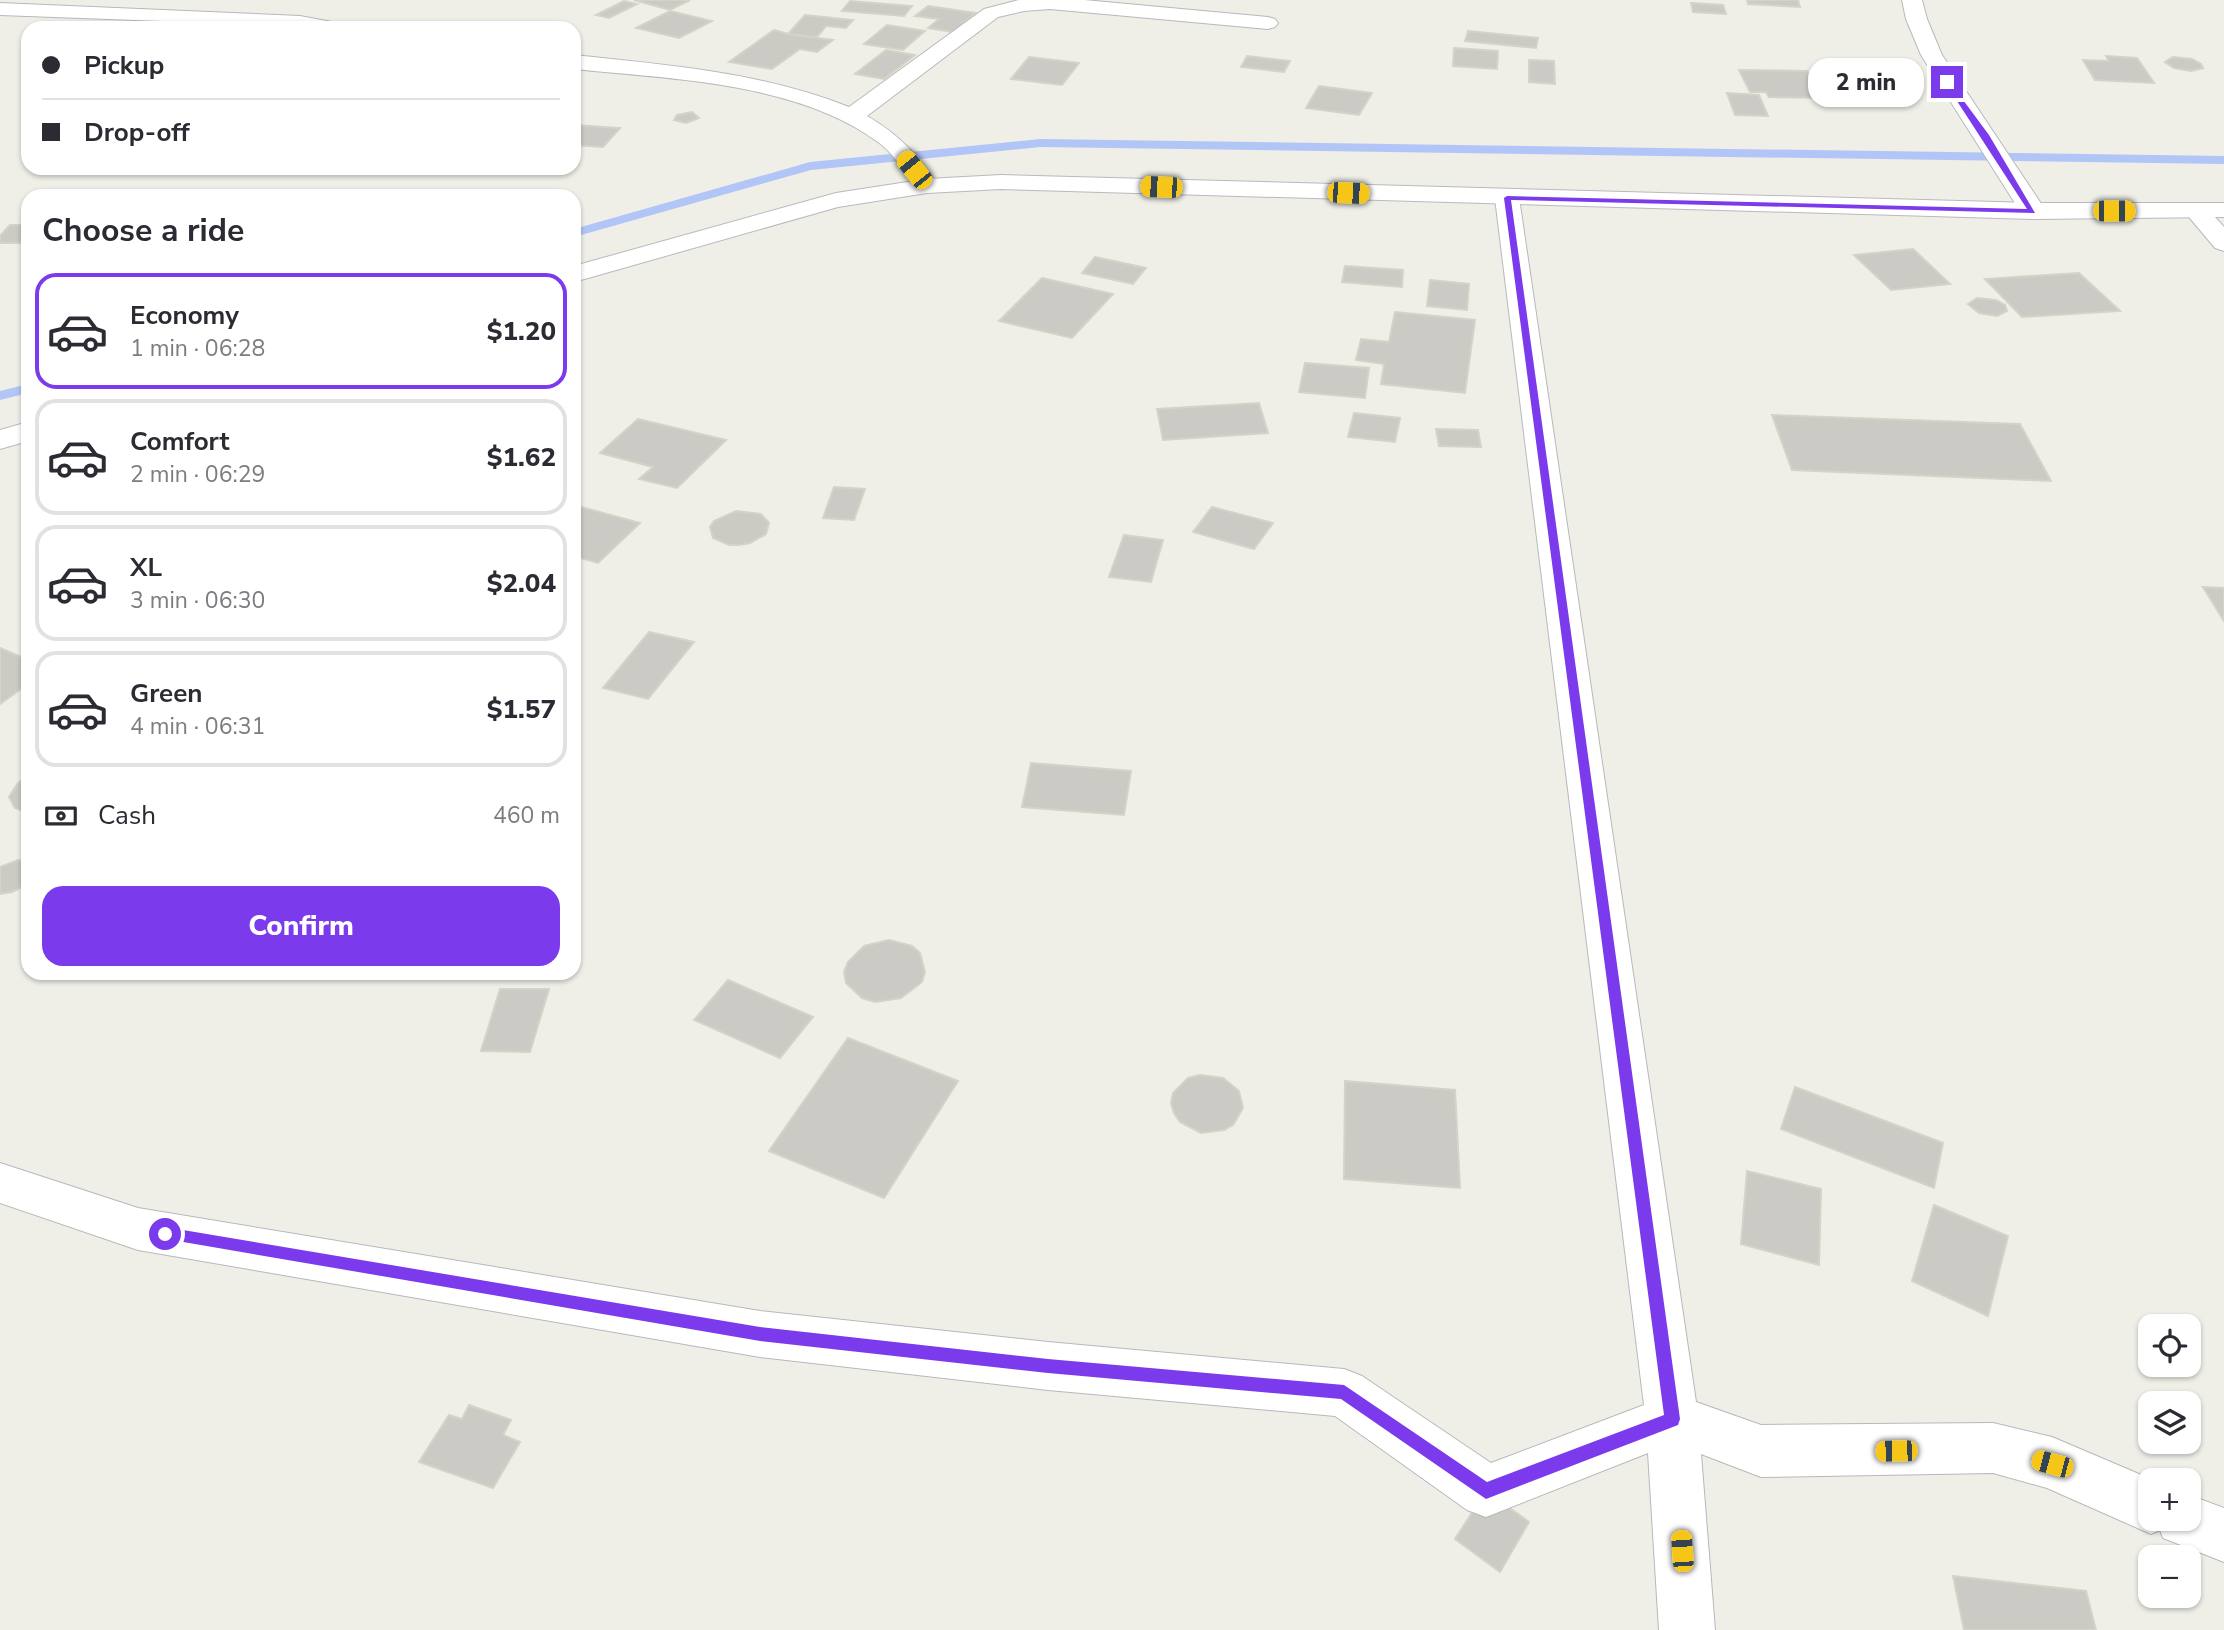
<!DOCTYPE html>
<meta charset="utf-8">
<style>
body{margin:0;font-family:"Nunito Sans",sans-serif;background:#f7f7f7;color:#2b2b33;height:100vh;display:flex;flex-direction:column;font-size:26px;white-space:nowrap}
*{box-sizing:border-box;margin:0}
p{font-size:23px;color:#7c7c81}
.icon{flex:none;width:38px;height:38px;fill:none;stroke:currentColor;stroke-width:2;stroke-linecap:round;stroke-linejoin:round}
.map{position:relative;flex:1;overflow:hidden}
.panel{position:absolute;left:21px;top:189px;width:560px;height:791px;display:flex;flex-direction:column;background:#fff;border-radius:21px;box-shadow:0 2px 5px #0004}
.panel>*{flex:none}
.top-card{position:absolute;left:21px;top:21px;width:560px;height:154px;border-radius:21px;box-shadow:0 2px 5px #0004;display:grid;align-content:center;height:154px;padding:0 21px;background:#fff}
.fabs{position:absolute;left:2138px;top:1314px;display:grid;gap:14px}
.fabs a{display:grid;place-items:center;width:63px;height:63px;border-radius:14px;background:#fff;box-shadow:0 2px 5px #0004;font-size:35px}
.end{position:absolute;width:32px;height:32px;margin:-16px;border:9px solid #7c3aed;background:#fff;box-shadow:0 0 0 4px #fff}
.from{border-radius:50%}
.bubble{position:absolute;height:49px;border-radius:21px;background:#fff;box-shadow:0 2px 5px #0004;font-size:23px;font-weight:800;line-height:49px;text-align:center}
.car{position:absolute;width:21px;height:42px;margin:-21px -10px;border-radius:9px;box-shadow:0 0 5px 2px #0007;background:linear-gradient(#f5c518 24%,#345 0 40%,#f5c518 0 76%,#345 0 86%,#f5c518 0)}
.top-card b{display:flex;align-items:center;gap:24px;height:66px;font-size:26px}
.top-card b+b{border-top:2px solid #e1e1e2}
.top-card i{width:18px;height:18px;background:#2b2b33}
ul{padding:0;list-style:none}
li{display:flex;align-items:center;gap:21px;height:116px;margin:0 14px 10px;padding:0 7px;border:4px solid #e1e1e2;border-radius:21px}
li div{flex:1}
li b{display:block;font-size:26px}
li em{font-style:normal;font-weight:800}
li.active{border-color:#7c3aed}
li>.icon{width:63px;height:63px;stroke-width:1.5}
h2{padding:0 21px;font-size:32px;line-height:84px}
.pay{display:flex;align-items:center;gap:18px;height:77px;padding:0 21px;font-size:26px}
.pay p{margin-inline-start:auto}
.action{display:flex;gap:14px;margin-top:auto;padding:14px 21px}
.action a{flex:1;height:80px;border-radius:21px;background:#7c3aed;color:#fff;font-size:28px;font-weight:800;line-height:80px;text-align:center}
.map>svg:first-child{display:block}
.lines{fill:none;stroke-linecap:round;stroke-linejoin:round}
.stream{fill:#b1c5f7;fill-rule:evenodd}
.building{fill:#cbcac4;stroke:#d4d3c7;stroke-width:2}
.street-casing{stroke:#b8b8bd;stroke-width:2}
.secondary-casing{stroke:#b9b9bf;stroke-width:2}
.street{fill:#fff;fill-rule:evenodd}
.secondary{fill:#fff;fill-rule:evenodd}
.route{fill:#7c3aed}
</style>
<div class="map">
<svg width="2224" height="1630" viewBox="0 0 2224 1630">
<rect width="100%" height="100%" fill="#efefe8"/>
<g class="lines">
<g class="stream">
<path d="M1040,139L2224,156V164L1040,147L811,170L574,237V229L810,162Z"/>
<path d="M28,384V393L0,400V391Z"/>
</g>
</g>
<g class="building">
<path d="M634,0H690L670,10Z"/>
<path d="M1747,0H1798L1800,7L1748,4Z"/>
<path d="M624,1L637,4L609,18L596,15Z"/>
<path d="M850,1L912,6L904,16L842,11Z"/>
<path d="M1691,3L1723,5L1726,14L1693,12Z"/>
<path d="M928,6L975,13L953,32L928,28L939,19L915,16Z"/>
<path d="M670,11L712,21L679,38L636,28Z"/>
<path d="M805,15L853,20L846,28L826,26L817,37L788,34Z"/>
<path d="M887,25L925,31L903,50L864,44Z"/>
<path d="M774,30L788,34L833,40L817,52L800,49L772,69L729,62Z"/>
<path d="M1468,31L1538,38L1536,48L1465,41Z"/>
<path d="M1454,48L1498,51L1497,69L1453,66Z"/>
<path d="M886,50L915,55L884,79L855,74Z"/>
<path d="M1247,56L1290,61L1284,72L1241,67Z"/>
<path d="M2106,56L2137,58L2154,83L2095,80L2083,60L2109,61Z"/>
<path d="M1029,57L1079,63L1062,85L1011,79Z"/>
<path d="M2173,57L2192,59L2201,64L2203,68L2191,71L2174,68L2165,62Z"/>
<path d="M1529,60L1554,61L1555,84L1529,82Z"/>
<path d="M1739,70L1807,71L1823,98L1769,97L1766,92H1750Z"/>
<path d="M1319,86L1372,93L1359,115L1306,108Z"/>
<path d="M1727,93L1759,95L1768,116L1735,115Z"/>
<path d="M692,112L699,118L686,123L674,120L677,115Z"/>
<path d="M574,125L620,128L603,147L574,145Z"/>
<path d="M453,168H496L490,173Z"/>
<path d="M10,225H28V238L24,243H0V236Z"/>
<path d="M1913,249L1950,284L1891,290L1854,255Z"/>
<path d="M1095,257L1146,268L1133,284L1082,273Z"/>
<path d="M1345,266L1403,270L1402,287L1342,282Z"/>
<path d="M2079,273L2120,311L2022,317L1985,279Z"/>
<path d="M1042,278L1113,294L1072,338L999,321Z"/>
<path d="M1430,280L1469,284L1467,310L1427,306Z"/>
<path d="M1977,298L1996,300L2005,305L2007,311L1997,316L1979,313L1968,304Z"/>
<path d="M1395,312L1475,320L1465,393L1381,384L1384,364L1356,360L1361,339L1389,342Z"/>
<path d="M1305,363L1369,368L1365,398L1299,392Z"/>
<path d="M1259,403L1268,433L1163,440L1157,409Z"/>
<path d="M1354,413L1400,418L1395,442L1348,437Z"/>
<path d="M1772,415L2020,424L2051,481L1792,470Z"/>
<path d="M638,419L726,440L677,488L639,479L653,467L600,453Z"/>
<path d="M1436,429L1478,430L1481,447L1439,446Z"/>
<path d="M834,487L865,489L854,520L823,518Z"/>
<path d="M574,505L640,523L598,563L574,556Z"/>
<path d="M1212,507L1273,523L1254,549L1193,532Z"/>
<path d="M736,511L761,514L769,523L766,534L750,543L739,545H729L713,538L710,527L714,521Z"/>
<path d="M1124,535L1163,540L1151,582L1109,577Z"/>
<path d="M2203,587L2224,588V621Z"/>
<path d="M649,632L694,642L648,699L603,688Z"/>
<path d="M0,648L28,660V684L0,704Z"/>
<path d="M1031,763L1131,771L1124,815L1022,807Z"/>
<path d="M28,776V811H23L15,808L9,797L18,783Z"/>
<path d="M18,860L28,862V884L12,892L0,894V867Z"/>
<path d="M889,940L912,946L920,953L925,972L922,982L901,998L875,1002L862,998L846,983L844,972L848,962L864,946Z"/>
<path d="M728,980L813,1017L780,1058L694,1020Z"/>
<path d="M500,989H549L530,1052L481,1051Z"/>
<path d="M848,1038L958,1081L884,1198L769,1151Z"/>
<path d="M1200,1075L1223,1078L1239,1091L1243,1108L1233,1125L1224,1130L1201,1133L1180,1122L1174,1113L1171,1103L1173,1093L1188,1078Z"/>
<path d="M1345,1081L1455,1090L1460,1188L1344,1179Z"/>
<path d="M1795,1087L1943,1143L1934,1188L1781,1129Z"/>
<path d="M1747,1171L1821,1189L1819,1265L1741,1244Z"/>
<path d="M1934,1205L2008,1236L1988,1316L1912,1281Z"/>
<path d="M469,1405L511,1420L503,1435L520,1442L493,1488L419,1462L449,1415L462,1419Z"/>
<path d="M1486,1491L1529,1522L1500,1572L1455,1539Z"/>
<path d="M1953,1576L2086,1591L2096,1630H1964Z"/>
</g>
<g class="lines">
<defs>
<g id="street">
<path d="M1019,0H1084L1268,17L1275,19L1278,23L1275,27L1268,29L1050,9L1024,11L998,17L867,116C900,135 917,155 939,186L936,191L927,193L918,191C906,175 895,154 878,142C797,82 670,79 574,69V55C667,65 762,72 849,107L984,9Z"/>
<path d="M1902,0H1922L1927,19L1942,55L2046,211L2042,216L2033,219L2024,216L2020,211L1921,55L1906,19Z"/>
<path d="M0,3L300,16L343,24L346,28L0,15Z"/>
<path d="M1507,191L1516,193L1519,198L1696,1402L1761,1425L1993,1423L2052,1437L2153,1480L2151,1519H2189V1495L2224,1508V1562L2163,1538L2160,1530L2151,1534L2047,1488L1993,1473L1761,1477L1701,1454L1715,1630H1659L1648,1453L1486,1517L1467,1510L1335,1416L1048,1390L760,1357L138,1250L0,1203V1163L138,1208L760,1311L1048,1342L1344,1369L1362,1376L1491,1463L1644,1405L1495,198L1498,193Z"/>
<path d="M2195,203L2204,205L2224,227V251L2215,248L2183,210L2186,205Z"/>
</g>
<g id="secondary">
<path d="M1001,175L2033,203H2224V217L2033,219L1001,189L927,193L838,207L574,282V266L836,193L927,179Z"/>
<path d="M28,422V441L0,449V430Z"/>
</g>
</defs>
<use href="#street" class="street-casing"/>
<use href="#secondary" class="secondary-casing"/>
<use href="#street" class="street"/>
<use href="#secondary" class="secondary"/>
</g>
<path class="route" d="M1944,81H1949L1989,135L2035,213L1511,200L1680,1419L1678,1425L1486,1499L1341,1399L1048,1373L760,1341L160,1238V1229L165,1227L760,1327L1048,1359L1344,1385L1487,1482L1664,1415L1504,198L1507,196L2027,209Z"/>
</svg>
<div class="fabs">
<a><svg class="icon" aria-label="locate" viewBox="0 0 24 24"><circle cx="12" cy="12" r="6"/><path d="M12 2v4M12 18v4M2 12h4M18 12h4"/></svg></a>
<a><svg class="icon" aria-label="layers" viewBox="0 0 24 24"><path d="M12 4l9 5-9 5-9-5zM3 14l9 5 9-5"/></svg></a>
<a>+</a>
<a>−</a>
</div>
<i class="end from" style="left:165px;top:1234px"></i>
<i class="end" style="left:1947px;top:82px"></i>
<div class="bubble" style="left:1808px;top:58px;width:116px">2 min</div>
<i class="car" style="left:914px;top:170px;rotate:321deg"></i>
<i class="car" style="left:1161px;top:187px;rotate:272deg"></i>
<i class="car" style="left:1348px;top:193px;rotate:92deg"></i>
<i class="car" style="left:2114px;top:211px;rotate:90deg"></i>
<i class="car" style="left:1896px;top:1451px;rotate:269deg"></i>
<i class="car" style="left:2052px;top:1464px;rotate:285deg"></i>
<i class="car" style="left:1682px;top:1551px;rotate:356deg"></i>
<div class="top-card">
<b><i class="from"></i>Pickup</b>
<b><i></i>Drop-off</b>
</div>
<section class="panel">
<h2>Choose a ride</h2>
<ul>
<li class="active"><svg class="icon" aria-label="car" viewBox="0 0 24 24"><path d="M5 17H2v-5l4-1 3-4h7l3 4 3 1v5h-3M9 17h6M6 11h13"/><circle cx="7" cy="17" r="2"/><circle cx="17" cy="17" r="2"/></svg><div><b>Economy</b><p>1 min · 06:28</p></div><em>$1.20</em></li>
<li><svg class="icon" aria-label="car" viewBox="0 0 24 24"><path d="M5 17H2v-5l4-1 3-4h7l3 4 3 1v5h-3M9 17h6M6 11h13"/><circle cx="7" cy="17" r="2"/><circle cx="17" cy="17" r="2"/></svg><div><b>Comfort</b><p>2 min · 06:29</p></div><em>$1.62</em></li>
<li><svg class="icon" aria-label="car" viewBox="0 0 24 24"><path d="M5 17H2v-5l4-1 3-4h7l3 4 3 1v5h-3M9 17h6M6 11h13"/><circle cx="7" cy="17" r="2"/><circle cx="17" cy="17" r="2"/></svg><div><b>XL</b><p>3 min · 06:30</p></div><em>$2.04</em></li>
<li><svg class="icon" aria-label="car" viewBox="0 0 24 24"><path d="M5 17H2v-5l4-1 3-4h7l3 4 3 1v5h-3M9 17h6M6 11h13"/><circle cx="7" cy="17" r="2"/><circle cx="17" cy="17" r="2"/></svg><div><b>Green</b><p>4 min · 06:31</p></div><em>$1.57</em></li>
</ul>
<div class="pay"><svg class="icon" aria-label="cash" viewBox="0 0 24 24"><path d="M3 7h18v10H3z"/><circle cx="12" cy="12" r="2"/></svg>Cash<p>460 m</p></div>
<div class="action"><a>Confirm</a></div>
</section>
</div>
